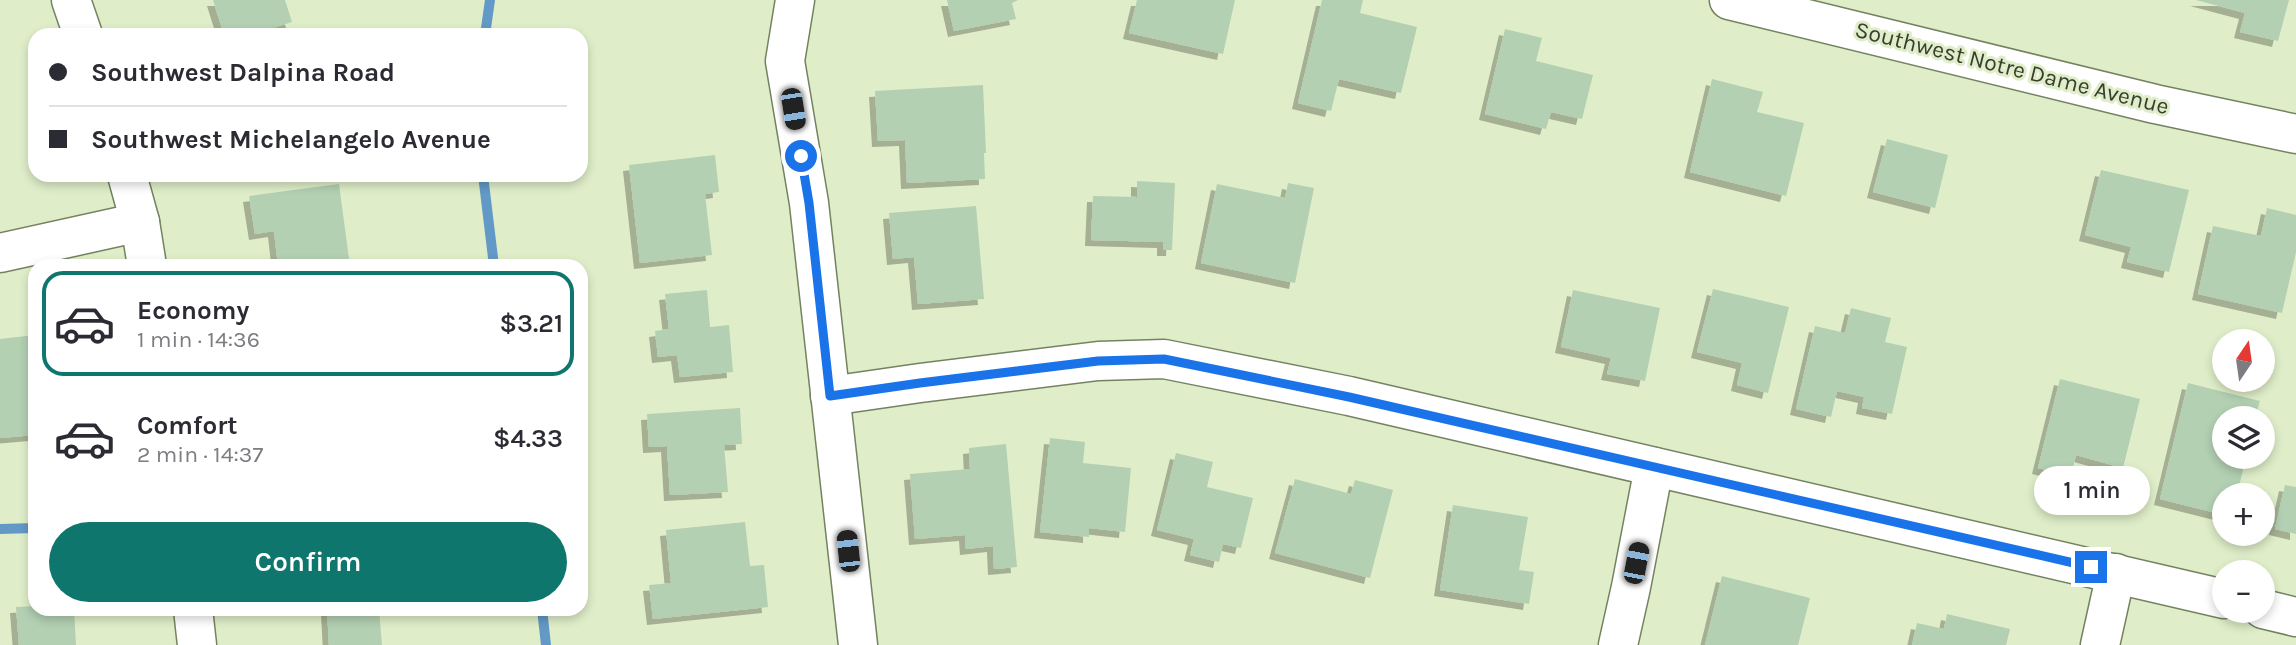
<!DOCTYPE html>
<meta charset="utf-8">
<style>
body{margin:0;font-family:Karla,sans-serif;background:#f7f7f7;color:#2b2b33;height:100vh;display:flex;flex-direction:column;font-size:26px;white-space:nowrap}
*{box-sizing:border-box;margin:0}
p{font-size:23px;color:#7c7c81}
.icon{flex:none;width:38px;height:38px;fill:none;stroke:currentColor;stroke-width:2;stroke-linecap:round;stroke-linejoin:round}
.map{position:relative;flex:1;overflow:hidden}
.side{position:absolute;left:28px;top:259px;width:560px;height:357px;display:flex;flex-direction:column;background:#fff;border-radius:21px;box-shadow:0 4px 10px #0003}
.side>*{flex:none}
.hud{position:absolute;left:28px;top:28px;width:560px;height:154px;border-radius:21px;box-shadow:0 4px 10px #0003;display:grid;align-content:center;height:154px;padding:0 21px;background:#fff}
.needle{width:46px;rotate:13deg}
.buttons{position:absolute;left:2212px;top:329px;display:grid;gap:14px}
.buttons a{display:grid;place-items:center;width:63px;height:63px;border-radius:50%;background:#fff;box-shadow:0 4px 10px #0003;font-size:35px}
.end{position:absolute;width:32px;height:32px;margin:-16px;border:9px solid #1a73e8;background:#fff;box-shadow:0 0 0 4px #fff}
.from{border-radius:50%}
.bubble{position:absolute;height:49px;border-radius:24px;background:#fff;box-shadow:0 4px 10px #0003;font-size:23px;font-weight:600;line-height:49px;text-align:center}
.car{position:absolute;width:21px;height:42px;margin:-21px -10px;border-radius:9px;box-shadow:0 0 5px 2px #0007;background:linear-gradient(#222 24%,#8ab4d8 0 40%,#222 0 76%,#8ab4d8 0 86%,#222 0)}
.hud b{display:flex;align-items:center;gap:24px;height:66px;font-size:26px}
.hud b+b{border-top:2px solid #e1e1e2}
.hud i{width:18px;height:18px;background:#2b2b33}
ul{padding:12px 0 0;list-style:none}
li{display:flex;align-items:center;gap:21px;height:105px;margin:0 14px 10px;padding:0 7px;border:4px solid transparent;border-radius:21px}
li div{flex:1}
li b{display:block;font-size:26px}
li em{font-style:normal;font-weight:600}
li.on{border-color:#0f766e}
li>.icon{width:63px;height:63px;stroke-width:1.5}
.cta{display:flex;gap:14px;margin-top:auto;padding:14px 21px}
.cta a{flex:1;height:80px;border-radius:42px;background:#0f766e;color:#fff;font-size:28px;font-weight:600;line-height:80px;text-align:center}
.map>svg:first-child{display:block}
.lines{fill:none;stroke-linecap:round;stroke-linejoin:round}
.stream{stroke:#6399c7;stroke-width:10}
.building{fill:#b3d0b3;filter:url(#shadow)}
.minor-casing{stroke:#748261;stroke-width:41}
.tertiary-casing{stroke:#748261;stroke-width:41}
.minor{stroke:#fff;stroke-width:38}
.tertiary{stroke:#fff;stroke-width:38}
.route{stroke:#1a73e8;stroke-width:9}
.labels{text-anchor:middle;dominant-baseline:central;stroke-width:6;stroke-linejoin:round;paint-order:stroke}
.street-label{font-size:23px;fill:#393f30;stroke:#dfeec9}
</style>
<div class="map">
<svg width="2296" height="645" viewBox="0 0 2296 645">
<defs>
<filter id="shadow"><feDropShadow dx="-6" dy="6" stdDeviation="0" flood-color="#0004"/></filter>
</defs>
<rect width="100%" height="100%" fill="#dfeec9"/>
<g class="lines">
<g class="stream">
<path d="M485,35L490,0"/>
<path d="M483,175L494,266"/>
<path d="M0,529L35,528"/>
<path d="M542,609L546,645"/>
</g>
</g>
<g class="building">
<path d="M213,0H285L292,22L250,35H224Z"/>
<path d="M947,0H1018L1012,3L1016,19L954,31Z"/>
<path d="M1137,0H1235L1223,54L1129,33Z"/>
<path d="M1322,0H1363L1360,13L1417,27L1401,93L1339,79L1331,111L1298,103Z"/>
<path d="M2196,0H2289L2278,41L2240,32L2245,13Z"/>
<path d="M1505,29L1542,38L1536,61L1593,75L1582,119L1551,112L1546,129L1485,114Z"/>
<path d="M1712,79L1763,92L1757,112L1804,123L1786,196L1690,172Z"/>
<path d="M983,85L986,153H984L985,179L907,183L905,140L878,141L875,91Z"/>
<path d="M1887,139L1948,155L1935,208L1873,192Z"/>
<path d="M715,155L719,192L705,194L712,255L640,263L629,165Z"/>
<path d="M2101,170L2189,190L2169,272L2127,262L2131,247L2085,235Z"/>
<path d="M1137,181L1175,183L1172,250H1163V242L1091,240L1093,196L1137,197Z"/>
<path d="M1288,183L1314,188L1295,283L1201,263L1217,184L1285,198Z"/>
<path d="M339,184L350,266H278L274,231L255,234L249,196Z"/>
<path d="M976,206L984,299L918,304L914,257L893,259L889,213Z"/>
<path d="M2267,208L2296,215V252L2282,313L2198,294L2213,226L2261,236Z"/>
<path d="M1713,289L1789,307L1768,393L1737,385L1742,363L1697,352Z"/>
<path d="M707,290L710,327L729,325L733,372L680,377L677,355L658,357L655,331L669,329L665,294Z"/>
<path d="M1573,290L1660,308L1645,381L1607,374L1611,358L1561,347Z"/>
<path d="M1851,308L1891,318L1885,342L1907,347L1892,414L1862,408L1864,397L1837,391L1831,417L1796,409L1815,326L1845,333Z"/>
<path d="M35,335V435L0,438V339Z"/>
<path d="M2060,379L2140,399L2123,468L2076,455L2071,476L2038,468Z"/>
<path d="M2188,383L2260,401L2255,418H2224V457H2246L2237,495H2224V515L2160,499Z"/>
<path d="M740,408L742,444L724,445L728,492L670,495L667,446L649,447L647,414Z"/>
<path d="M1050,438L1085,442L1083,463L1131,468L1125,532L1089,528V537L1040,532Z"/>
<path d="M1006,444L1017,567L994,569L993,546L966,549L965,535L915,539L910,474L970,469L969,448Z"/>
<path d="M1176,453L1213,462L1207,487L1253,498L1241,548L1223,544L1219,562L1190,555L1194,539L1157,530Z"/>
<path d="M1295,479L1351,494L1355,480L1393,490L1370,578L1275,553Z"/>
<path d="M2285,485L2296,487V534L2275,529Z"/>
<path d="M1453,505L1528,517L1519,570L1534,572L1529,604L1440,590Z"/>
<path d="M745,522L750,566L764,565L768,607L653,619L649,585L671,583L666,530Z"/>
<path d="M1722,576L1810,598L1798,645H1705Z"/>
<path d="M35,606V609H74L76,645H19L16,607Z"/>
<path d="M327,609H379L382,645H329Z"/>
<path d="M1947,614L2010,629L2006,645H1912L1917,623L1944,629Z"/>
</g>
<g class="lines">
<defs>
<g id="minor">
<path d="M795,0L785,61L809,203L858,645"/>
<path d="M1729,0L2155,104L2296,134"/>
<path d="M0,253L140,222"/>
<path d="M830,396L920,383L1098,361L1164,359L1349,396L2224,599"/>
<path d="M2263,609L2296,617"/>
<path d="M1618,645L1631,587L1654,467"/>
<path d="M2100,645L2116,573"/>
</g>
<g id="tertiary">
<path d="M71,0L83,35"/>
<path d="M127,175L140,222L147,266"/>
<path d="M193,609L197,645"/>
</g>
</defs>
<use href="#minor" class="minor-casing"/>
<use href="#tertiary" class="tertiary-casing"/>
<use href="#minor" class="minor"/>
<use href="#tertiary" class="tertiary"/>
</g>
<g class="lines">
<path class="route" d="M801,156L809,203L830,396L920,383L1098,361L1164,359L1349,397L2091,567"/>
</g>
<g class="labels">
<g class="street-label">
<text transform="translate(2012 68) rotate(14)">Southwest Notre Dame Avenue</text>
</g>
</g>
</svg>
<div class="buttons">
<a><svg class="needle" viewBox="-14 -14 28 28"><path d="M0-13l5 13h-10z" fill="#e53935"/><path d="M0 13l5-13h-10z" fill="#7c7c81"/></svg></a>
<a><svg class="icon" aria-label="layers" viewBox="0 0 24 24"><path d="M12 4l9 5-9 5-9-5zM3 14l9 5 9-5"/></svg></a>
<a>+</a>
<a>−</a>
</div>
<i class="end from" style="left:801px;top:156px"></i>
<i class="end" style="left:2091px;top:567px"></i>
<div class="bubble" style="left:2034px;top:466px;width:116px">1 min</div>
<i class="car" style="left:793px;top:109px;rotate:171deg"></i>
<i class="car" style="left:848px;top:551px;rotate:354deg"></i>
<i class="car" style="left:1636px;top:563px;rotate:11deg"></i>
<div class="hud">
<b><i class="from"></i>Southwest Dalpina Road</b>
<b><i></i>Southwest Michelangelo Avenue</b>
</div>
<section class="side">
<ul>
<li class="on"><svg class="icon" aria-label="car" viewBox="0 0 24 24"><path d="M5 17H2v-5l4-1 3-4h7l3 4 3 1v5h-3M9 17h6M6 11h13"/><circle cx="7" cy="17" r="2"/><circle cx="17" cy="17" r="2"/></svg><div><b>Economy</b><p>1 min · 14:36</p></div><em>$3.21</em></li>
<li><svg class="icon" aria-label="car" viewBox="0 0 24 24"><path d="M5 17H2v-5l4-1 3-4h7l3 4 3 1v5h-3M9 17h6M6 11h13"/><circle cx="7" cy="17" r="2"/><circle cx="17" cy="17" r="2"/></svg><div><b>Comfort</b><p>2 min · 14:37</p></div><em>$4.33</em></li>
</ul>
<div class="cta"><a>Confirm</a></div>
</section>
</div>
